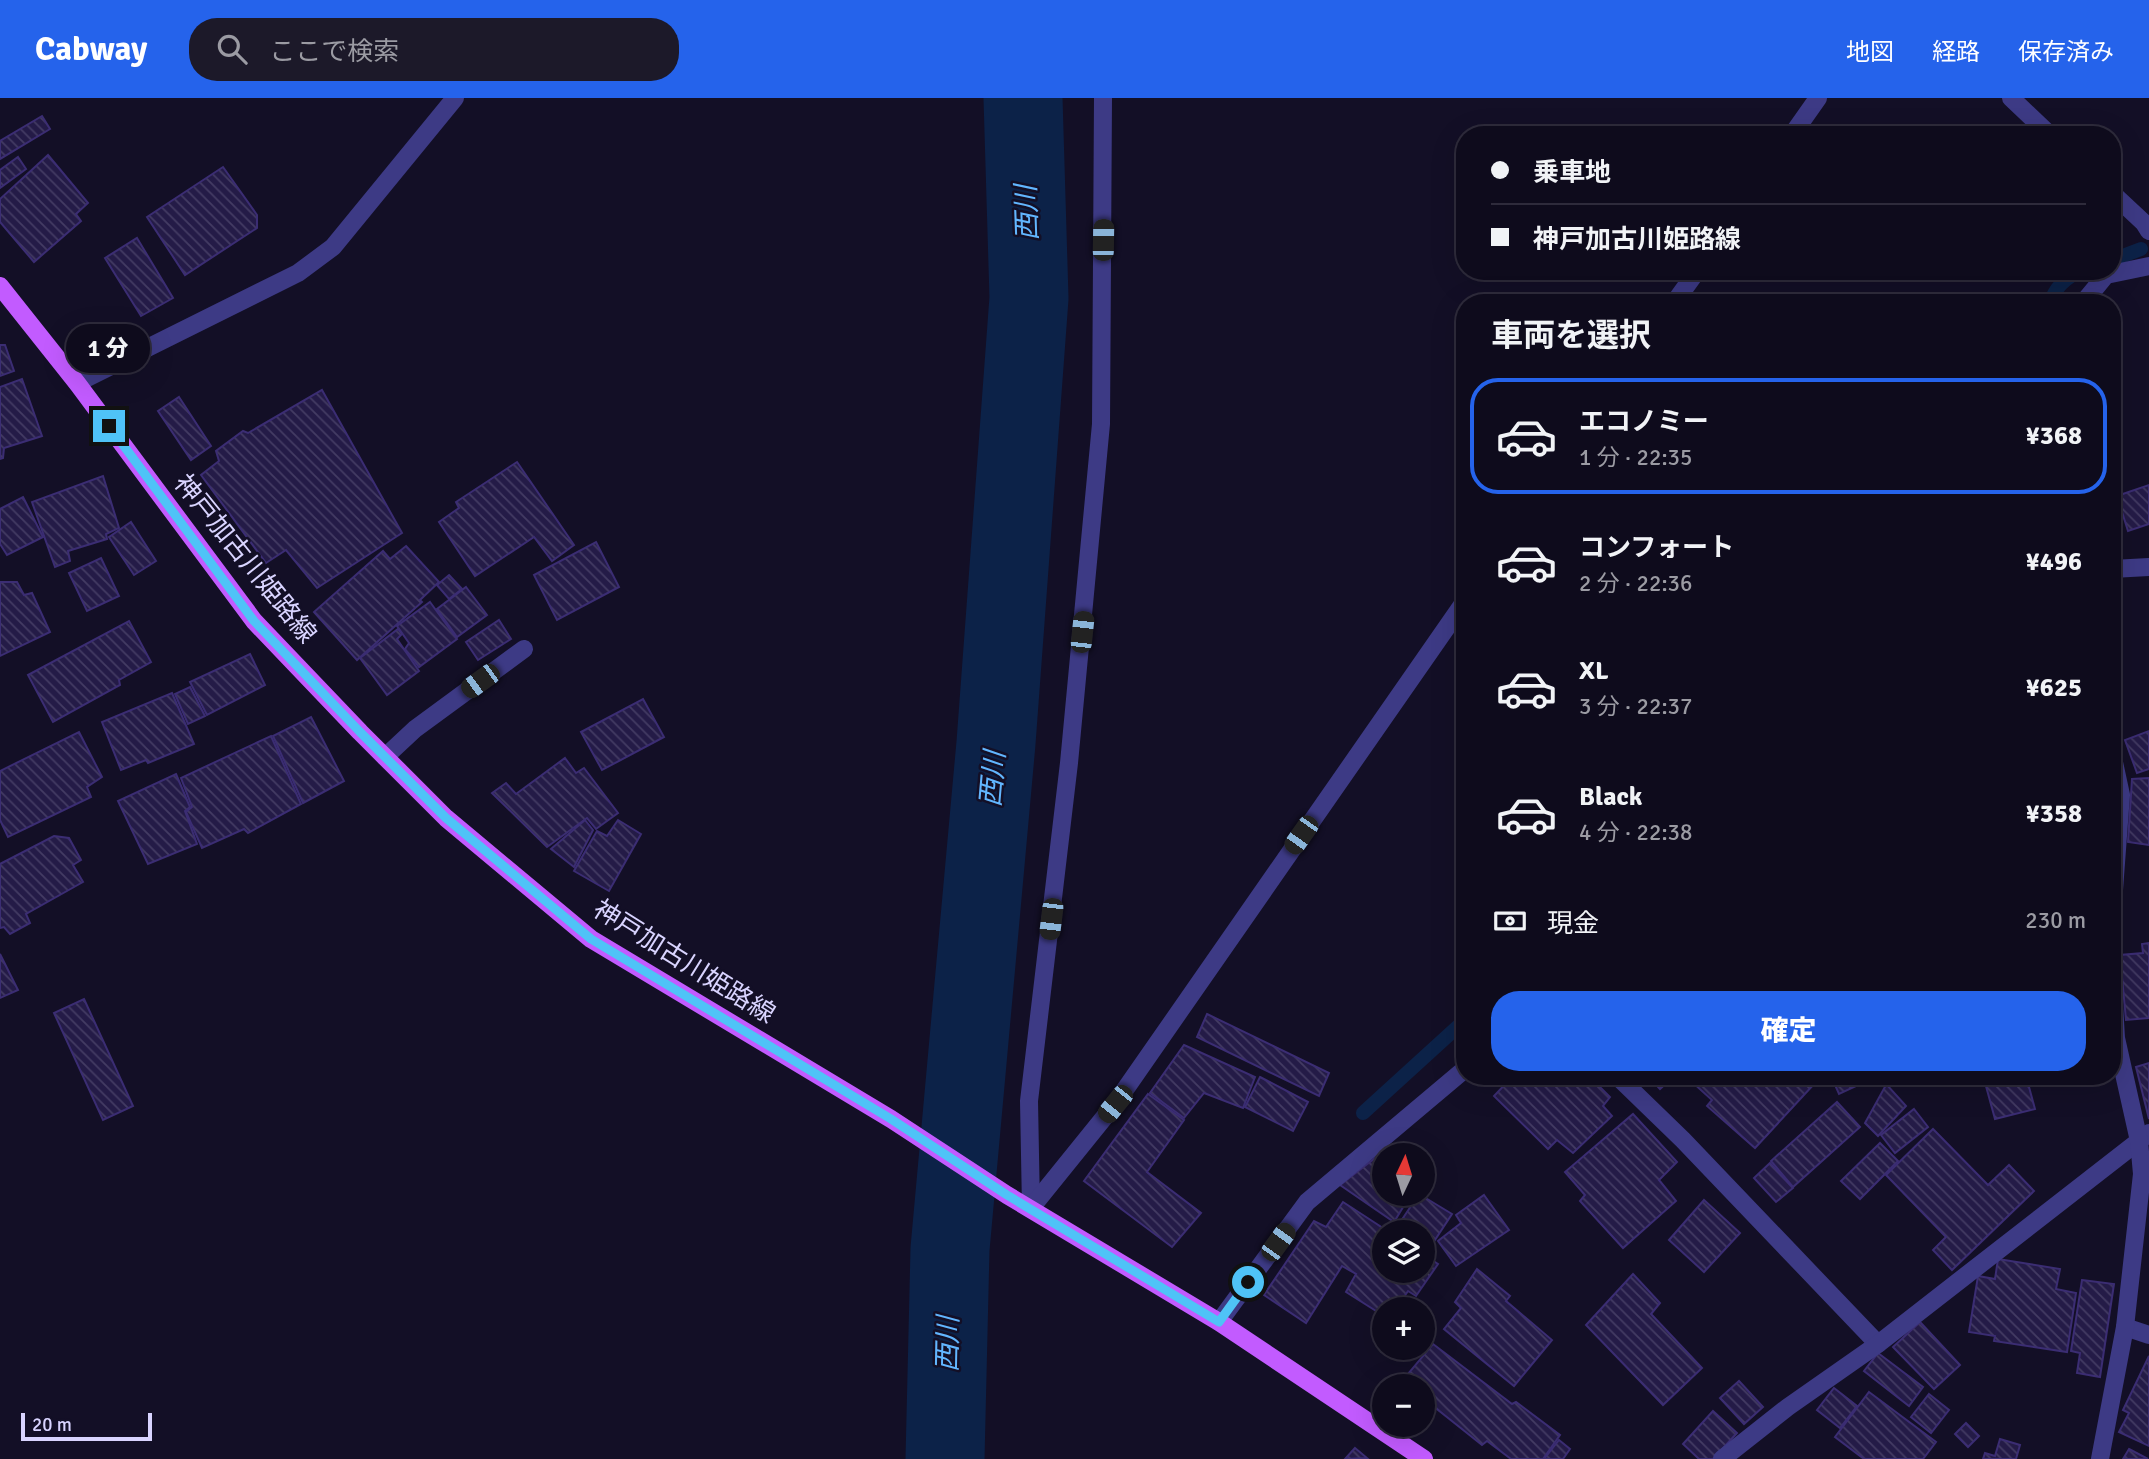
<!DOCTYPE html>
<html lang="ja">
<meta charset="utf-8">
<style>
body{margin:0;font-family:Signika,"Noto Sans JP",sans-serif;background:#1c1929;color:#f1f3f6;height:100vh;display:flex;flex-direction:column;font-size:26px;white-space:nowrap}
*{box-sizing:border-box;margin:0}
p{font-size:23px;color:#9b9ba3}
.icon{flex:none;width:38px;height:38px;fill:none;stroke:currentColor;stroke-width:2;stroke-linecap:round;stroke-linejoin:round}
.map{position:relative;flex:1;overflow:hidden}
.panel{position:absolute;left:1456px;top:196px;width:665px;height:791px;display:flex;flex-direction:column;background:#0e0b1c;border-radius:28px;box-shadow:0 7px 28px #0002,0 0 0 2px #2e2b3b}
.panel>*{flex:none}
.banner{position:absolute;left:1456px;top:28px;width:665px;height:154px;border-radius:28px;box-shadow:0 7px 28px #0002,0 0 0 2px #2e2b3b;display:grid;align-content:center;height:154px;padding:0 35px;background:#0e0b1c}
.needle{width:46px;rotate:4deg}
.fabs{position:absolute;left:1372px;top:1045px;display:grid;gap:14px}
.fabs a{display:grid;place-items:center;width:63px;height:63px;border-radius:50%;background:#0e0b1c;box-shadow:0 7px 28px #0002,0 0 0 2px #2e2b3b;font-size:35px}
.scale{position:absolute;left:21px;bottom:18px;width:131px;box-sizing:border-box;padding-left:7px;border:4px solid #d9d4ff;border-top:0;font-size:19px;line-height:24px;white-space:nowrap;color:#d9d4ff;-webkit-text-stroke:5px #130f26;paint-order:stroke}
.end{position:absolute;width:32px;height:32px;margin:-16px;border:9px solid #4fc3f7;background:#111;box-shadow:0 0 0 4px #111}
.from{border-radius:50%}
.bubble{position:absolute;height:49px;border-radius:24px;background:#0e0b1c;box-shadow:0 7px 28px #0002,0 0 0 2px #2e2b3b;font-size:23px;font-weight:800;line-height:49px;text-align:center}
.car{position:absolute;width:21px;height:42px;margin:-21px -10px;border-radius:9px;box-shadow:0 0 5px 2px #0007;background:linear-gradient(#222 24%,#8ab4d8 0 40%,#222 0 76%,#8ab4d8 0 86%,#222 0)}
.banner b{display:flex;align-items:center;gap:24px;height:66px;font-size:26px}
.banner b+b{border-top:2px solid #2e2b3b}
.banner i{width:18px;height:18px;background:#f1f3f6}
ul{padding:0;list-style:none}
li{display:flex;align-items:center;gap:21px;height:116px;margin:0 14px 10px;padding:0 21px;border:4px solid transparent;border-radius:28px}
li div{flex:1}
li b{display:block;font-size:26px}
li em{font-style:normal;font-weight:800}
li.current{border-color:#2563eb}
li>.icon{width:63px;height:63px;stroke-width:1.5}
h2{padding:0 35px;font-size:32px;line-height:84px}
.pay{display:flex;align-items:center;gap:18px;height:77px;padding:0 35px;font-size:26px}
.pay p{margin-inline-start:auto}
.action{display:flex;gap:14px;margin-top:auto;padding:14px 35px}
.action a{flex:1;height:80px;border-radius:28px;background:#2563eb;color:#fff;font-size:28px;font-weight:800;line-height:80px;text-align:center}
header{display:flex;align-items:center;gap:42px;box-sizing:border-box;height:98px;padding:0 35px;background:#2563eb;color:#fff}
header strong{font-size:33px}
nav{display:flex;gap:38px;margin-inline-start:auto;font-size:24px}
.search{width:490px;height:63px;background:#1c1929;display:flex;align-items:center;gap:18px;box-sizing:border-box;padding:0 24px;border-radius:28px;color:#9b9ba3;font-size:26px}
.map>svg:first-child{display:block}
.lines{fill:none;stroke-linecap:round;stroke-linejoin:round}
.stream{stroke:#0c2248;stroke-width:14}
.river{stroke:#0c2248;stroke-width:79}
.building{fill:url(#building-back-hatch);stroke:#3b2d73;stroke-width:2}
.lane{stroke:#3d3a85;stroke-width:18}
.street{stroke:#3d3a85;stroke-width:18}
.primary{stroke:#c25bff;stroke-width:18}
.route{stroke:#4fc3f7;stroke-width:9}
.labels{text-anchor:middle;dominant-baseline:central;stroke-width:5;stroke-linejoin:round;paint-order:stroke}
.street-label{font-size:26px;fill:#d9d4ff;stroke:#130f26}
.water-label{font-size:28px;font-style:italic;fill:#62b6ff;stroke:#130f26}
</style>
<header>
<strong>Cabway</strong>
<div class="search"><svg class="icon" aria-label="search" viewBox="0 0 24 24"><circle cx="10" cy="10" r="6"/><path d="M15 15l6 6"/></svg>ここで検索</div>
<nav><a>地図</a><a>経路</a><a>保存済み</a></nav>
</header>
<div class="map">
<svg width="2149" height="1361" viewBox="0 0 2149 1361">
<defs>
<pattern id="building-back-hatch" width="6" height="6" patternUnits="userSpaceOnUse" patternTransform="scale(1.75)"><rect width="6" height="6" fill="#241b47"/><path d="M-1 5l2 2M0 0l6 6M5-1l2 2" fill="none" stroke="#433b63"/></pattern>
</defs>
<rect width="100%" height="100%" fill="#130f26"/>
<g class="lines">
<g class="stream">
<path d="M2112,162L2141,151"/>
<path d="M2050,205C2055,190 2066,179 2081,173"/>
<path d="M1363,1015L1465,922"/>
</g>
<path class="river" d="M945,1361L950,1151L996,645L1029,200L1023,0"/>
</g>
<g class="building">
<path d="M42,18L50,31L0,61V43Z"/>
<path d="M48,57L88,105L76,116L81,123L34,164L0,124V101Z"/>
<path d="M18,59L26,71L0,90V72Z"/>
<path d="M223,69L257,117V130L185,177L147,119Z"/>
<path d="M137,140L173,200L141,218L105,160Z"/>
<path d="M0,247H5L14,273L0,278Z"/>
<path d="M22,281L42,338L4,350L3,360L0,361V289Z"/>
<path d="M322,292L402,435L317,490L286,452L266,465L201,377L219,363L216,353L243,333L248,335Z"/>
<path d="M179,299L211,348L191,362L158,313Z"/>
<path d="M517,364L574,447L552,463L534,439L475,478L439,424L459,410L456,404Z"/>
<path d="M103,378L119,430L106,436L107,441L68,453L70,463L55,469L32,404Z"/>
<path d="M2149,387V426L2128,433L2117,398Z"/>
<path d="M23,399L43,439L7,457L0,446V411Z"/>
<path d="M131,424L156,463L134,477L109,439Z"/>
<path d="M596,444L619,489L557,522L534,477Z"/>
<path d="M406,448L439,484L420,502L422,504L357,562L314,514L383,453L390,461Z"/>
<path d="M101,460L119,498L87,513L69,475Z"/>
<path d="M449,477L462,491L449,501L437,487Z"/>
<path d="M0,484H17L24,497L32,495L50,534L0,558Z"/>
<path d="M466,489L487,517L457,539L437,511Z"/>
<path d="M430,504L457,541L419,569L405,551L409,545L397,528Z"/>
<path d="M499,522L511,541L478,562L466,544Z"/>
<path d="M129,523L151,564L119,582L120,587L53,624L28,577Z"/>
<path d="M398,531L402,536L397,541L419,573L387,597L360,560Z"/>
<path d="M250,556L265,587L207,617L190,584Z"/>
<path d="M190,589L205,618L188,626L175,596Z"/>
<path d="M172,595L194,646L148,665L146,662L121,672L102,624Z"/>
<path d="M643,601L664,639L602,672L581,634Z"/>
<path d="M311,619L344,683L303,705L273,638Z"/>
<path d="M2149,633V671L2137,675L2125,642Z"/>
<path d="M79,634L102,679L87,689L91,699L8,739L0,722V673Z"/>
<path d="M271,638L301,706L248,735L244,731L202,750L186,714L192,709L181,680Z"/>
<path d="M565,660L576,675L584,670L618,715L596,731L587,720L547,749L492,695L506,685L516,696Z"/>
<path d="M176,676L190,709L185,713L197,746L148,766L118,703Z"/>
<path d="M2149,680V747L2128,744L2132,681Z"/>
<path d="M585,722L593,732L574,769L551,751Z"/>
<path d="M618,722L641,736L609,793L574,773L597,733L607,738Z"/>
<path d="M54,738L69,740L81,762L73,767L83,784L26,816L30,825L10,836L4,829L0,830V766Z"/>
<path d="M2149,845V920L2126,922L2120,857L2143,855L2142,846Z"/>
<path d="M0,856L18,892L0,900Z"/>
<path d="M84,901L133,1008L103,1022L54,915Z"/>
<path d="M1207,916L1329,975L1319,998L1197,939Z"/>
<path d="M1184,947L1255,979L1243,1010L1204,995L1184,1020L1150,995Z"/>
<path d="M2149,965V1021L2136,969Z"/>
<path d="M1513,978H1589L1610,999L1603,1008L1612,1018L1573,1055L1557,1042L1548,1051L1494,998Z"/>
<path d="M1648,978H1674L1660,991Z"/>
<path d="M1697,978H1807L1815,985L1755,1050L1707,1008L1712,1002L1692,984Z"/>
<path d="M1831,978H1867L1869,982L1839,996Z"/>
<path d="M1993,978H2026L2035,1011L1995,1021L1984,981Z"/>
<path d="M1260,979L1308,1004L1293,1033L1245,1009Z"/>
<path d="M1886,987H1887L1906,1008L1878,1038L1865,1025Z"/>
<path d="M1148,996L1184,1022L1147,1074L1201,1115L1172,1149L1084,1083Z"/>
<path d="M1837,1004L1860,1029L1793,1089L1771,1063Z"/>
<path d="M1914,1011L1928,1029L1895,1055L1881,1037Z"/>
<path d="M1633,1016L1677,1064L1659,1082L1676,1103L1623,1150L1580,1103L1585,1097L1565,1074Z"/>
<path d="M1933,1031L1988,1087L2009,1067L2034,1093L1952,1172L1933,1152L1946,1139L1886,1077Z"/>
<path d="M1880,1045L1898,1063L1860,1101L1841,1083Z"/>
<path d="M1392,1047L1403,1057H1384V1096H1411L1394,1124L1340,1087Z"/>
<path d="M1770,1065L1793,1090L1776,1104L1754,1080Z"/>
<path d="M1419,1096L1452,1116L1429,1151L1423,1146V1134H1404L1397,1129Z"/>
<path d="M1484,1097L1509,1132L1456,1168L1438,1143L1461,1125L1456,1117Z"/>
<path d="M1704,1102L1740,1135L1704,1174L1669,1142Z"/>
<path d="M1343,1104L1389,1134H1384V1172H1423V1156L1438,1166L1416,1198L1408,1193L1396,1211H1384V1218L1346,1194L1356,1176L1342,1168L1306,1225L1264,1197L1314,1123L1326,1129Z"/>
<path d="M1998,1161L2060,1171L2056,1191L2076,1195L2067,1254L1994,1243L1995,1238L1969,1234L1978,1178L1995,1181Z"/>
<path d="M1477,1171L1510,1198L1506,1203L1552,1242L1514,1288L1444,1231L1461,1210L1455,1204Z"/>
<path d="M1633,1176L1660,1205L1651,1216L1702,1270L1663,1307L1586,1227Z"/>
<path d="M2082,1182L2114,1186L2100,1279L2077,1275L2080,1255L2071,1253Z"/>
<path d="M1920,1224L1960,1267L1934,1291L1893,1249Z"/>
<path d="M1433,1246L1512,1306L1516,1304L1560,1337L1543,1361H1511L1487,1343L1482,1347L1423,1300V1288H1408L1402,1283Z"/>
<path d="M1878,1255L1923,1289L1909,1308L1864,1273Z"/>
<path d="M2149,1258V1348L2119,1334L2129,1315L2123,1312Z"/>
<path d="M1739,1283L1763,1309L1744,1326L1720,1300Z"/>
<path d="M1834,1290L1857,1308L1840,1330L1817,1312Z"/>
<path d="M1869,1294L1936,1344L1923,1361H1864L1835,1339Z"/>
<path d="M1929,1296L1949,1312L1931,1335L1911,1319Z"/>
<path d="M1713,1313L1737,1335L1713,1361H1699L1683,1346Z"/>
<path d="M1966,1325L1979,1338L1968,1349L1955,1336Z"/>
<path d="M2000,1341L2020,1347L2016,1361H1983L1985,1355L1995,1358Z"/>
<path d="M1559,1342L1570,1351L1563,1361H1544Z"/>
<path d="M1355,1350L1367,1360L1345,1361Z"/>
<path d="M2129,1351L2148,1361H2123Z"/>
</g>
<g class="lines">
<path class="lane" d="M2112,471L2149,469"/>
<g class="street">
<path d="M2011,0L2050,37"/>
<path d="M1792,37L1818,0"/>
<path d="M2112,95L2144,125L2149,133"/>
<path d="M1674,205L1697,173"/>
<path d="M2083,205L2106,177L2149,168"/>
<path d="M77,285L298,175L333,149L455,0"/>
<path d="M2112,655L2121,697L2112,819"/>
<path d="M385,659L415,631L524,551"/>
<path d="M1617,978L1683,1042L1878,1246"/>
<path d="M1031,1110L1029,1003L1069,665L1101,326L1103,0"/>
<path d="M1031,1110L1115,1006L1465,503"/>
<path d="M1219,1224L1307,1104L1465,971"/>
<path d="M2125,1229L2149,1237"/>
<path d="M1722,1361L1788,1309L1878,1246L2149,1035"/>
<path d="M2100,1361L2125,1229L2142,1076L2139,1043L2116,940L2112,873"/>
</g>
<path class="primary" d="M0,188L77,285L254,523L360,634L446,720L591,841L891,1021L1007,1097L1219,1224L1424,1361"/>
</g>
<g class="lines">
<path class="route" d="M109,328L254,523L360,634L446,720L591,841L891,1021L1007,1097L1219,1224L1248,1184"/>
</g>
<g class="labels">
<g class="street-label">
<text transform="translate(245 461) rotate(51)">神戸加古川姫路線</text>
<text transform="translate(684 864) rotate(32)">神戸加古川姫路線</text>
</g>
<g class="water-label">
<text transform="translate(1027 115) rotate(-92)">西川</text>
<text transform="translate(993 681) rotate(-85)">西川</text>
<text transform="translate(948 1246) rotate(-89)">西川</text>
</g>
</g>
</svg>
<div class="fabs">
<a><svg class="needle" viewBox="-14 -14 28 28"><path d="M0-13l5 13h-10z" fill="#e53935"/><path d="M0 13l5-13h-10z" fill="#9b9ba3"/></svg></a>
<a><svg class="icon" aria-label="layers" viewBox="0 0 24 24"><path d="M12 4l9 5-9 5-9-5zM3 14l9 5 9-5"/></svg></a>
<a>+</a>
<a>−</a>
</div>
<div class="scale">20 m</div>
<i class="end from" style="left:1248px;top:1184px"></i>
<i class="end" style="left:109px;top:328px"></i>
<div class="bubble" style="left:66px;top:226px;width:84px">1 分</div>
<i class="car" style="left:1103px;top:142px;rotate:1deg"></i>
<i class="car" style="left:1082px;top:534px;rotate:6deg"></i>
<i class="car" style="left:480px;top:583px;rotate:234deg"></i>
<i class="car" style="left:1301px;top:737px;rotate:215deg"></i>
<i class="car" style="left:1051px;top:821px;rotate:187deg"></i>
<i class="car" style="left:1115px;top:1006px;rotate:219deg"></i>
<i class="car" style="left:1278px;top:1144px;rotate:36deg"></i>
<div class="banner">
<b><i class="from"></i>乗車地</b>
<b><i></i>神戸加古川姫路線</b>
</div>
<section class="panel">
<h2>車両を選択</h2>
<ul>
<li class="current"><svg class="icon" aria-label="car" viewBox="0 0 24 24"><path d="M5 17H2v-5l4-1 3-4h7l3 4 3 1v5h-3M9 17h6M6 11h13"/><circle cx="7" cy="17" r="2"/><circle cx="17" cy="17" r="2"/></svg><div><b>エコノミー</b><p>1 分 · 22:35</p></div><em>¥368</em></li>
<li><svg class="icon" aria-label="car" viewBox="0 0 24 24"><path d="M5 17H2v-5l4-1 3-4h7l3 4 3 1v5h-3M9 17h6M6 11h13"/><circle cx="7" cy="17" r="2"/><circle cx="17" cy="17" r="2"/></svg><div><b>コンフォート</b><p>2 分 · 22:36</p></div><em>¥496</em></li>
<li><svg class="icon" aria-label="car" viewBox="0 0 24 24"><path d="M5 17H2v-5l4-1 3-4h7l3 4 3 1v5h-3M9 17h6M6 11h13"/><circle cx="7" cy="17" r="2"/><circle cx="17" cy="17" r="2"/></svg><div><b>XL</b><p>3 分 · 22:37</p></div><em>¥625</em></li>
<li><svg class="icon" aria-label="car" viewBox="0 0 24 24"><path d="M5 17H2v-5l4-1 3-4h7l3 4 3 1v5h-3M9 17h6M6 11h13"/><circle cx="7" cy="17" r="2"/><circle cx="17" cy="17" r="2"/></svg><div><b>Black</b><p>4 分 · 22:38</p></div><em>¥358</em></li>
</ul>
<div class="pay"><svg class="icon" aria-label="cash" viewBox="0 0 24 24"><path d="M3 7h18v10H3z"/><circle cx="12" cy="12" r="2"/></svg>現金<p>230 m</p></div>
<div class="action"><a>確定</a></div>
</section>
</div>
